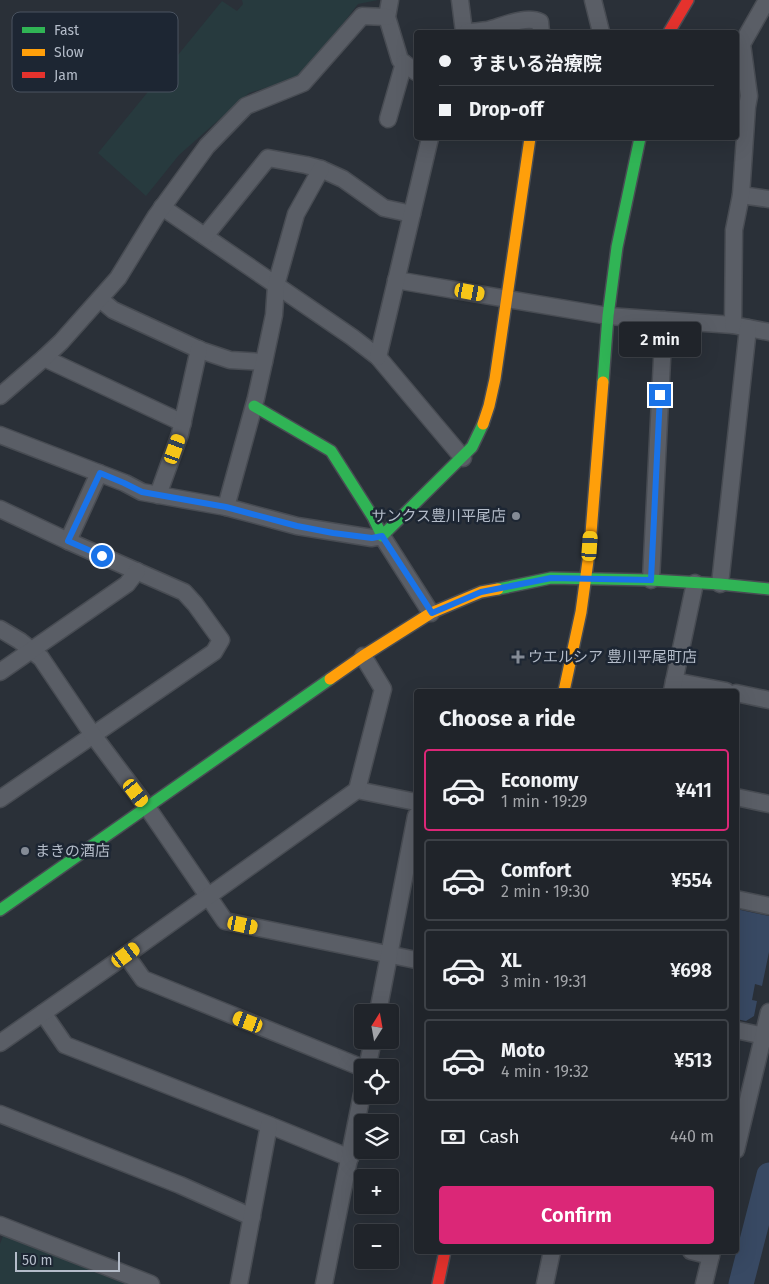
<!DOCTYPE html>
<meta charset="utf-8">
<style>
body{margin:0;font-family:"Fira Sans","Noto Sans JP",sans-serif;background:#2d3036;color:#f1f3f6;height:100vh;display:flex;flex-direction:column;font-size:19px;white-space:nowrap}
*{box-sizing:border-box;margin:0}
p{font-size:16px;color:#a2a4a8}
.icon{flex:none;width:28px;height:28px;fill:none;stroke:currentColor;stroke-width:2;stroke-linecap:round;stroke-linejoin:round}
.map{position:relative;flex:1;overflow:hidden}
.drawer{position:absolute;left:414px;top:689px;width:325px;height:565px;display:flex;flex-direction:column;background:#20242a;border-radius:5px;box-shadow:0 5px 20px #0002,0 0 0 1px #3d4147}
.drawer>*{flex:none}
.guide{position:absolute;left:414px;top:30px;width:325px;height:110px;border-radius:5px;box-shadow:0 5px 20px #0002,0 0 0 1px #3d4147;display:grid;align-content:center;height:110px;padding:0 25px;background:#20242a}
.needle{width:32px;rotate:11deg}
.fabs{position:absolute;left:354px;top:1004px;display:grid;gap:10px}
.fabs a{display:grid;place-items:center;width:45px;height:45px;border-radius:5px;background:#20242a;box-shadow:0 5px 20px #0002,0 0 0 1px #3d4147;font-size:25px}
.scale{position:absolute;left:15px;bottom:12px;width:105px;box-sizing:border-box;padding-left:5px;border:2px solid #b4bcc9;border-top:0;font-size:14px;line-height:18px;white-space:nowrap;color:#b4bcc9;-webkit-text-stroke:4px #1d2633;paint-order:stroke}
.end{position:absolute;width:22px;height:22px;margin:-11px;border:6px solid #1a73e8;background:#fff;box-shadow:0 0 0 2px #fff}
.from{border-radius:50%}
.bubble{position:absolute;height:35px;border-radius:5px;background:#20242a;box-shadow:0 5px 20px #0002,0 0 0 1px #3d4147;font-size:16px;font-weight:600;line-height:35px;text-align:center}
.car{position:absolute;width:15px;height:30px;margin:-15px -8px;border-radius:6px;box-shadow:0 0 4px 1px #0007;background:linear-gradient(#f5c518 24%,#345 0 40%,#f5c518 0 76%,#345 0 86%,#f5c518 0)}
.guide b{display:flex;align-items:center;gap:18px;height:48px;font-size:19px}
.guide b+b{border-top:1px solid #3d4147}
.guide i{width:12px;height:12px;background:#f1f3f6}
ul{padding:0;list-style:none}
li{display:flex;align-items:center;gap:15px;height:82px;margin:0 10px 8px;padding:0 15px;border:2px solid #3d4147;border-radius:5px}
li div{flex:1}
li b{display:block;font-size:19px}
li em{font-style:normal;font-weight:600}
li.selected{border-color:#db2777}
li>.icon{width:45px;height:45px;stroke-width:1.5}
h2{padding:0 25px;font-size:22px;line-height:60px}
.pay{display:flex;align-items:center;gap:12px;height:55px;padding:0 25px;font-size:19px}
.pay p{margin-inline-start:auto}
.action{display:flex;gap:10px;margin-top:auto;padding:10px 25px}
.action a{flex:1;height:58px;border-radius:5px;background:#db2777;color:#fff;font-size:20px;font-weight:600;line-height:58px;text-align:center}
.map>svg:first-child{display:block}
.green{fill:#273a3e}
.water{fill:#384963}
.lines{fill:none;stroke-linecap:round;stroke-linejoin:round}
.river{stroke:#384963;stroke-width:25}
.street-casing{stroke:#484c53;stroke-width:19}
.fast-casing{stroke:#484c53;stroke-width:14}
.slow-casing{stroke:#484c53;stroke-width:14}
.jam-casing{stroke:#484c53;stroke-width:14}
.street{stroke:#5a5e66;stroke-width:16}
.fast{stroke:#30b455;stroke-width:11}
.slow{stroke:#ff9f0a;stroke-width:11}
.jam{stroke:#e5322d;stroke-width:11}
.route{stroke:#1a73e8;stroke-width:6}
.poi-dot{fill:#848b96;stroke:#1d2633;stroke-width:2}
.labels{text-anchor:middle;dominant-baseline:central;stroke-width:5;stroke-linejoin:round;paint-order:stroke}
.poi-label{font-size:15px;fill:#b4bcc9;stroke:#1d2633;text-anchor:start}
.key{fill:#1d2633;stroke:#4a5360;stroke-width:1}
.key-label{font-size:14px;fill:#b4bcc9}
</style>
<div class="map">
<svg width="769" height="1284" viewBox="0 0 769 1284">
<rect width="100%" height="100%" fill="#2a3038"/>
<g class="green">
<path d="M242,0H378L358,4L303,76L249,93L179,155L146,196L98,153L222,1L237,11L243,4Z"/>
<path d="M5,1231L153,1284H0V1244Z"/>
</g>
<path class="water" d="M736,909L769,916V952L762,986L755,984L752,1000L757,1001L754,1016L746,1021L736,1019Z"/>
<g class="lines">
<path class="river" d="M741,1284L769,1175"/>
<defs>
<g id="street">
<path d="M390,0L387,17L400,60L416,72"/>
<path d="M460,0L464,32"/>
<path d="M593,0L601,32"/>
<path d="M467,32C474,32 481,31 488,30C503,26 526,15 540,22L541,32"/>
<path d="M388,119L404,63"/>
<path d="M741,195L769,199"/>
<path d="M162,207L352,337L378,357L463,458"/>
<path d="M205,236L268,158L306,165L321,169L343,179L384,208L412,214"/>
<path d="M396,280L608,316L733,325L769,332"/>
<path d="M100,299L113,310L200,350L230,360L264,362"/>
<path d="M733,325L734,230L741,195L747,107L749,96L742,44L767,0"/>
<path d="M378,357L430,138"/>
<path d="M44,358L183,423"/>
<path d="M0,396L44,358L61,342L118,278L156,216L207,146L246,106L303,83L362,16L387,17"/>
<path d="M0,435L125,483L142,492L226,507L297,526L372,538L382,536L431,613"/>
<path d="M158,495L180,434L199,349"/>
<path d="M226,507L256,398L264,362L274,315L276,285L296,214L321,169"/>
<path d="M0,509L68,541L184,592L195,604L221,640L214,652L0,799"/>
<path d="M68,541L99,473"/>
<path d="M651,580L664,320"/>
<path d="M720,584L748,328"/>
<path d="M0,629L20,641L41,658L93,735L147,807L225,921L416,960"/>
<path d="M0,672L127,584L137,571"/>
<path d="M674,681L726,691"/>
<path d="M672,691L695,583"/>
<path d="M736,693L769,700"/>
<path d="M357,790L416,802"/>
<path d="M736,797L769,804"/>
<path d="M736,899L769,906"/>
<path d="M126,955L143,979L363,1068"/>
<path d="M378,1012L416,816"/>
<path d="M43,1013L65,1045L269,1125L350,1158"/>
<path d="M736,1030L769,1037"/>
<path d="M0,1043L126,955L357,790L383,689L363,656"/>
<path d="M367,1068L373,1040"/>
<path d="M0,1114L180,1185L252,1217"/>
<path d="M736,1150L769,1012"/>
<path d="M0,1225L151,1284"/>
<path d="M691,1251L711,1256"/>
<path d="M239,1284L269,1125"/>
<path d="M324,1284L362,1094"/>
<path d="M545,1284L552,1251"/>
<path d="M704,1284L712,1251"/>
</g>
<g id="fast">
<path d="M603,382L608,316L617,247L640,138"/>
<path d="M254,406L331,451L373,517L382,536L472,447L483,424"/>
<path d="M498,589L551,578L651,580L720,584L769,589"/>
<path d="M0,910L330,679"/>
</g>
<g id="slow">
<path d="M483,424L489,406L495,379L530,138"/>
<path d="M330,679L363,656L431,613L481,592L498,589"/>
<path d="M564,691L581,612L590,546L603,382"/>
</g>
<g id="jam">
<path d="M669,32L688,0"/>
<path d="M438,1284L445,1251"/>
</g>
</defs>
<use href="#street" class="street-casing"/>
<use href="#fast" class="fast-casing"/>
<use href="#slow" class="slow-casing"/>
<use href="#jam" class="jam-casing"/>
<use href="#street" class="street"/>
<use href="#fast" class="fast"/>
<use href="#slow" class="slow"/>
<use href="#jam" class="jam"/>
</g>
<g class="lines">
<path class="route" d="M102,556L68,541L100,473L124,483L142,492L226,507L297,526L333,533L372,538L382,536L432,613L481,592L551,578L651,580L660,395"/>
</g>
<g class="poi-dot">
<circle cx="516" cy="516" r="5"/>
<path d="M515.5 649.5h5v5h5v5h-5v5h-5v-5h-5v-5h5z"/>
<circle cx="25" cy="851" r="5"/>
</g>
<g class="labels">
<g class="poi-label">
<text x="506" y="516" text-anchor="end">サンクス豊川平尾店</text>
<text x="528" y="657">ウエルシア 豊川平尾町店</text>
<text x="35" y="851">まきの酒店</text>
</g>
</g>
<rect x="12" y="12" width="166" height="80" rx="8" class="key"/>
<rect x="22" y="27" width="23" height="6" fill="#30b455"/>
<rect x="22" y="49" width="23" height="7" fill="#ff9f0a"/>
<rect x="22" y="72" width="23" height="6" fill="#e5322d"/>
<g class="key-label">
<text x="54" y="35">Fast</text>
<text x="54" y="57">Slow</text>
<text x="54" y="80">Jam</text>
</g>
</svg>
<div class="fabs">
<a><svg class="needle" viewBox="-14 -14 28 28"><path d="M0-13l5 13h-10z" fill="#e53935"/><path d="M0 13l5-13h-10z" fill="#a2a4a8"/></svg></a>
<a><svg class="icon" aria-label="locate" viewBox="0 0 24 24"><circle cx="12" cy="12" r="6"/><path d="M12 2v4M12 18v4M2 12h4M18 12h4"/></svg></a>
<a><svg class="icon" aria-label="layers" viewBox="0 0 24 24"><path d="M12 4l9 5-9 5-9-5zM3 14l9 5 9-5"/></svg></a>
<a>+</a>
<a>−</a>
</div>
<div class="scale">50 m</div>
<i class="end from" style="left:102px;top:556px"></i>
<i class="end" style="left:660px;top:395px"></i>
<div class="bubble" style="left:619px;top:322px;width:82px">2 min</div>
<i class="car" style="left:470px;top:292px;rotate:100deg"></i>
<i class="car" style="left:175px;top:449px;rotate:20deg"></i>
<i class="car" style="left:590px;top:546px;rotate:4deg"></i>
<i class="car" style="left:136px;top:793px;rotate:143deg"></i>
<i class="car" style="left:243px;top:925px;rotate:102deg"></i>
<i class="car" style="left:126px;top:955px;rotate:54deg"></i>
<i class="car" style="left:248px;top:1022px;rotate:291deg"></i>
<div class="guide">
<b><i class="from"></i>すまいる治療院</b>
<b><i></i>Drop-off</b>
</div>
<section class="drawer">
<h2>Choose a ride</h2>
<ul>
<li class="selected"><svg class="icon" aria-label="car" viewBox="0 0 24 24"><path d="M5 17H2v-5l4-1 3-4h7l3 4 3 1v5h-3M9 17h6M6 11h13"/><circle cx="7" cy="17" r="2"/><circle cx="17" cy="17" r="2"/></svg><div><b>Economy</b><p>1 min · 19:29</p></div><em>¥411</em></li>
<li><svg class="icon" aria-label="car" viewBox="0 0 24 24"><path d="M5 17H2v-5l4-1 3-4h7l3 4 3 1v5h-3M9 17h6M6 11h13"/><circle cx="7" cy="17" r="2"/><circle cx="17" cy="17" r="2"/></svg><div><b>Comfort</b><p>2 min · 19:30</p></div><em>¥554</em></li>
<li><svg class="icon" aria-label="car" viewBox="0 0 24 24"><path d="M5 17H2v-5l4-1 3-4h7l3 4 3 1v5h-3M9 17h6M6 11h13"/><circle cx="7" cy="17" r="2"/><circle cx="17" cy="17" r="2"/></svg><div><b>XL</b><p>3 min · 19:31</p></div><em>¥698</em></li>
<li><svg class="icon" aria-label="car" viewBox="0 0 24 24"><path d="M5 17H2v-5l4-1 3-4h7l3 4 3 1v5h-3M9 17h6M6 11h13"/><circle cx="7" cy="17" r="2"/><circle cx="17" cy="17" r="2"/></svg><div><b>Moto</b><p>4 min · 19:32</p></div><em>¥513</em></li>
</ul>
<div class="pay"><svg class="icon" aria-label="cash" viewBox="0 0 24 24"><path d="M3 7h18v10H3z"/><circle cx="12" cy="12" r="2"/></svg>Cash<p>440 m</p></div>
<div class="action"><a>Confirm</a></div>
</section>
</div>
